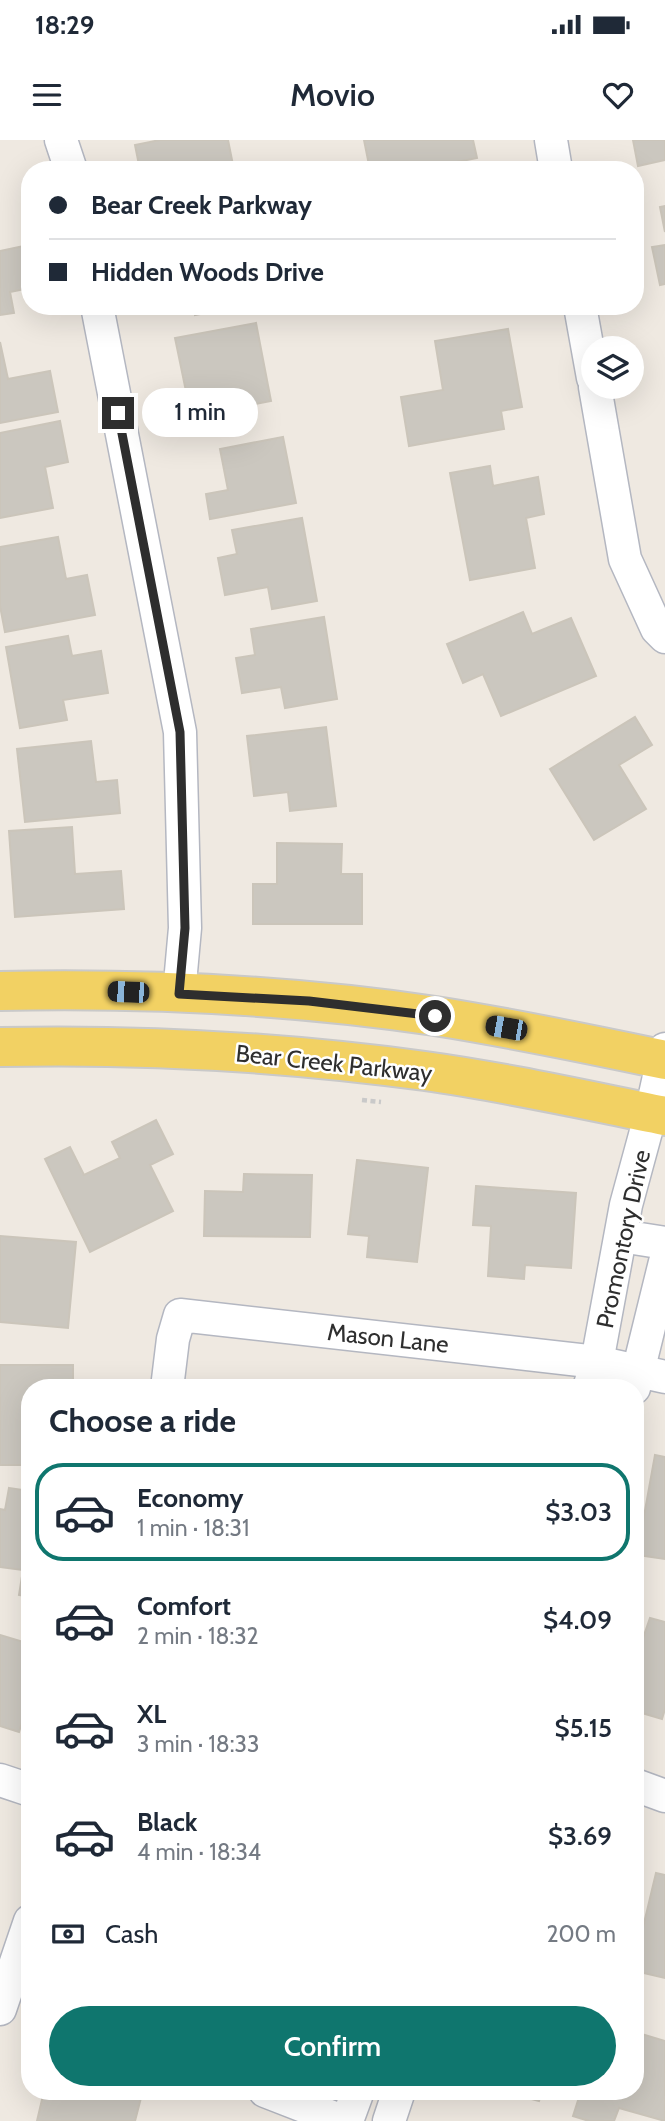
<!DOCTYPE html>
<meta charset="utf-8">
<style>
body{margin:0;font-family:Cabin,sans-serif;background:#f6f6f7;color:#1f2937;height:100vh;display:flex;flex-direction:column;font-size:26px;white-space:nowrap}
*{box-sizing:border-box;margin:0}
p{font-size:23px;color:#747a83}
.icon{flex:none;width:38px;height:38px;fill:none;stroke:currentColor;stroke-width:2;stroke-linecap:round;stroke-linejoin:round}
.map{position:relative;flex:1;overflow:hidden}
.side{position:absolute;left:21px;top:1239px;width:623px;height:721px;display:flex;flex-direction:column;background:#fff;border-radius:28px;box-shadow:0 7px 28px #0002}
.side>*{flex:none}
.banner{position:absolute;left:21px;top:21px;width:623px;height:154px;border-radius:28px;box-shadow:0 7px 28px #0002;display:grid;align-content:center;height:154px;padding:0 28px;background:#fff}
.buttons{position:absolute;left:581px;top:196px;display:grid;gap:14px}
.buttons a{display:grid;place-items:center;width:63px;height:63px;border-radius:50%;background:#fff;box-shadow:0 7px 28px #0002;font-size:35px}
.end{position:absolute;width:32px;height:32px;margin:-16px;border:9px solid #2e2e2e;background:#fff;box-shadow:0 0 0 4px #fff}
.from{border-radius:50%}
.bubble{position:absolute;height:49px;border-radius:24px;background:#fff;box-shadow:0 7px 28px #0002;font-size:23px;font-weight:600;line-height:49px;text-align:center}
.car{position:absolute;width:21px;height:42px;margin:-21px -10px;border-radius:9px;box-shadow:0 0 5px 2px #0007;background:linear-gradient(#222 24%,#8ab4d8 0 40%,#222 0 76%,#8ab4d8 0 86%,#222 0)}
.banner b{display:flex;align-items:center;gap:24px;height:66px;font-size:26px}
.banner b+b{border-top:2px solid #e0e1e3}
.banner i{width:18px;height:18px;background:#1f2937}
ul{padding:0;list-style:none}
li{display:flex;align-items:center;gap:21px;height:98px;margin:0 14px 10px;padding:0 14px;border:4px solid transparent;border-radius:28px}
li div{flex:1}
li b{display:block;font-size:26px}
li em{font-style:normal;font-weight:600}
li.on{border-color:#0f766e}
li>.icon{width:63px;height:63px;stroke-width:1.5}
h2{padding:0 28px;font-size:32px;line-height:84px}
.pay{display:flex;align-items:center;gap:18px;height:77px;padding:0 28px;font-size:26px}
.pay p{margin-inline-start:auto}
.action{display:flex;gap:14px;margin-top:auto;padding:14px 28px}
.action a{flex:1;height:80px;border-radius:42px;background:#0f766e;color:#fff;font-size:28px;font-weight:600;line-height:80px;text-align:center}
.status{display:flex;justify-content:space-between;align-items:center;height:49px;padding:0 35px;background:#fff;direction:ltr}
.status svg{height:19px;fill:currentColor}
header{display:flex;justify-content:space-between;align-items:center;height:91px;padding:0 28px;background:#fff;font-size:32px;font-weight:600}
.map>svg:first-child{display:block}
.building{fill:#cbc7bf;stroke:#cbc5ba;stroke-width:2}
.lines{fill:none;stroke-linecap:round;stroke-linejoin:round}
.minor-casing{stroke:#b4b7c1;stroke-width:35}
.major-casing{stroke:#c9c9c9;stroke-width:42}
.path{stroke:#c9c9c9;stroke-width:4.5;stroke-dasharray:5 3.5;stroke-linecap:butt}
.minor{stroke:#fff;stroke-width:32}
.major{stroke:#f2d163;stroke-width:38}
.route{stroke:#2e2e2e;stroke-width:9}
.labels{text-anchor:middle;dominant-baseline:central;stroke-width:5;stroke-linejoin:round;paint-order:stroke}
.street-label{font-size:24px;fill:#2e2e2e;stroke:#fff}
</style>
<div class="status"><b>18:29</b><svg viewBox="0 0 49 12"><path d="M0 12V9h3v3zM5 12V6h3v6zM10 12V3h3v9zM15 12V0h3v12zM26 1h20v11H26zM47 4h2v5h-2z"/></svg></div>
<header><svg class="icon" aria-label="menu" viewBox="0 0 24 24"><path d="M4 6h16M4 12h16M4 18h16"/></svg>Movio<svg class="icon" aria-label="heart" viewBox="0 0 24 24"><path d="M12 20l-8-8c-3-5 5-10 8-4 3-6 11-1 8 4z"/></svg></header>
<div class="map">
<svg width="665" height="1981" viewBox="0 0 665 1981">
<rect width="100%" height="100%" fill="#efe9e1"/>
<g class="building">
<path d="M160,0H228L234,30H140L135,5Z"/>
<path d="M364,0H473L477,18L417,30H370Z"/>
<path d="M633,0H665V20L638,26Z"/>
<path d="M665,66V92L660,67Z"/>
<path d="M665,105V144L660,145L652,107Z"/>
<path d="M24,106L30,134V148L10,152L14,173L0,175V111Z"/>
<path d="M193,166H240L195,175Z"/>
<path d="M256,183L271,261L217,271L213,251L187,256L175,198Z"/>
<path d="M508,189L522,267L501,271L504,289L409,306L401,257L443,250L435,201Z"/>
<path d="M0,202L8,239L50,231L58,272L0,283Z"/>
<path d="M60,281L68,322L45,327L53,368L0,378V293Z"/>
<path d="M283,297L296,363L210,379L206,354L228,350L220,309Z"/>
<path d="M490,326L493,346L538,337L544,374L526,378L535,428L470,440L450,333Z"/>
<path d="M302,378L317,461L272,469L268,447L225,455L218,418L237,414L232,390Z"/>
<path d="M58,397L66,439L87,435L95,475L5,492L0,466V407Z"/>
<path d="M523,472L532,494L571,478L596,536L501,576L483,534L463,543L447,504Z"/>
<path d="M324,477L337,559L285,568L281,547L242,553L236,518L255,515L251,489Z"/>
<path d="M68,496L72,516L101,511L108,553L63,560L67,580L20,588L6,507Z"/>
<path d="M635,577L652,605L619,625L646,669L594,700L550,629Z"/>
<path d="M326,587L336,666L290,671L288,652L254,656L247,596Z"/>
<path d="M91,601L96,642L117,640L120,673L25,682L17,609Z"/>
<path d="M72,687L75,734L121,731L124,769L15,777L9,691Z"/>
<path d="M277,703L342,704L341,734H362V784H253V744H277Z"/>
<path d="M156,980L173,1014L150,1025L173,1071L90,1112L45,1019L70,1007L84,1035L120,1018L112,1002Z"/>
<path d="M357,1020L428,1028L417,1122L367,1117L369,1096L348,1094Z"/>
<path d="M244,1034L312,1035L310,1097L204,1096L205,1051L243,1052Z"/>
<path d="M476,1046L576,1053L571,1128L525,1125L524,1139L488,1136L491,1086L473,1085Z"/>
<path d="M0,1096L76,1102L68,1188L0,1182Z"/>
<path d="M0,1225H73V1248H30V1325H0Z"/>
<path d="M655,1315L665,1317V1419L637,1415Z"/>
<path d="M9,1348L30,1351V1457L19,1455L23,1430L0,1427V1369L5,1370Z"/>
<path d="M650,1478L665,1482V1569L662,1579L635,1571V1496L643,1498Z"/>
<path d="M0,1495L30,1504V1558L19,1592L0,1586Z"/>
<path d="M656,1733L665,1735V1838L635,1831V1821Z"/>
<path d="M635,1892L665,1901V1981L619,1968L614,1981H589L573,1976L581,1951H635Z"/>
<path d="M44,1951H132L142,1954L135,1981H37Z"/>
<path d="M502,1951H542L539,1961Z"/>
</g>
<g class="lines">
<defs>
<g id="minor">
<path d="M61,0L71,30"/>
<path d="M551,0L556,30"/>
<path d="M97,166L180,592L185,788L179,854"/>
<path d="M580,166L593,238"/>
<path d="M595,247L625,419L657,489L665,497"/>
<path d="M621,1096L665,1103"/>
<path d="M167,1248L173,1199L180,1175L597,1222L665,1237"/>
<path d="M589,1248L597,1222L626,1065L651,973L665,909"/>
<path d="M634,1248L665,1122"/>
<path d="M0,1640L30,1650"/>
<path d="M635,1645L665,1656"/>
<path d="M0,1869L30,1781"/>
<path d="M265,1951L342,1981"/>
<path d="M347,1981L358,1951"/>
<path d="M389,1981L399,1951"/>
</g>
<g id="major">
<path d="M0,851C144,848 293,855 435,876C512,888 589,904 665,920"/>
<path d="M0,907C142,904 284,912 425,931C505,942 585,960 665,976"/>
</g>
</defs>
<use href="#minor" class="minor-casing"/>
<use href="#major" class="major-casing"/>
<path class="path" d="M362,960L381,962"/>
<use href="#minor" class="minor"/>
<use href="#major" class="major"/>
</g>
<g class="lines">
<path class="route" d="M118,273L180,592L185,788L179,854L309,861L435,876"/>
</g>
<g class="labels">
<g class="street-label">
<text transform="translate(334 923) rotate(6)">Bear Creek Parkway</text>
<text transform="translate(623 1099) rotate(-78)">Promontory Drive</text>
<text transform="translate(388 1198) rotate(6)">Mason Lane</text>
</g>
</g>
</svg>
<div class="buttons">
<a><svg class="icon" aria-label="layers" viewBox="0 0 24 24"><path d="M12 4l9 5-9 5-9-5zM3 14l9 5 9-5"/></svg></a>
</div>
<i class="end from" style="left:435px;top:876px"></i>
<i class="end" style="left:118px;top:273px"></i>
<div class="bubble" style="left:142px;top:248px;width:116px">1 min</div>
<i class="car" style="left:128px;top:852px;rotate:272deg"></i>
<i class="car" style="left:506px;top:888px;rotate:280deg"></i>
<div class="banner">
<b><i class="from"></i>Bear Creek Parkway</b>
<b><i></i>Hidden Woods Drive</b>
</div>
<section class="side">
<h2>Choose a ride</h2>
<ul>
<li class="on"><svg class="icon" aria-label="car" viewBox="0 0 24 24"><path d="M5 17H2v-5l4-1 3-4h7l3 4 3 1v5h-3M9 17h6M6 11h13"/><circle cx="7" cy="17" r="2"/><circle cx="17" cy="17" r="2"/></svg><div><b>Economy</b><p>1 min · 18:31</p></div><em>$3.03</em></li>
<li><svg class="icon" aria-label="car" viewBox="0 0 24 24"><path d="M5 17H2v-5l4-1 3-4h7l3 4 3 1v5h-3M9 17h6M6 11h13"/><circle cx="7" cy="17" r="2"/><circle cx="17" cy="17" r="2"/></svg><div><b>Comfort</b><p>2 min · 18:32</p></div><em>$4.09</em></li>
<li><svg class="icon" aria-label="car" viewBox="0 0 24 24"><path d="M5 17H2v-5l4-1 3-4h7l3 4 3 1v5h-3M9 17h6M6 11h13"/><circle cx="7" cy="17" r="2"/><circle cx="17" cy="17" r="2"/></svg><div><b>XL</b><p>3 min · 18:33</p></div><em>$5.15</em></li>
<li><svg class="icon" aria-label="car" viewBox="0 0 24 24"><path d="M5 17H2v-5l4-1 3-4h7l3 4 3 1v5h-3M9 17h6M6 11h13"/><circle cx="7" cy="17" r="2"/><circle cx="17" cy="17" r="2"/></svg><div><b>Black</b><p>4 min · 18:34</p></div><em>$3.69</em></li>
</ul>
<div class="pay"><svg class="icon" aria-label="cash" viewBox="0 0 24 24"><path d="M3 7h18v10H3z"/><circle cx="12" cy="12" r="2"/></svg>Cash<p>200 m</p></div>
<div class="action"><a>Confirm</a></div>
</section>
</div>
